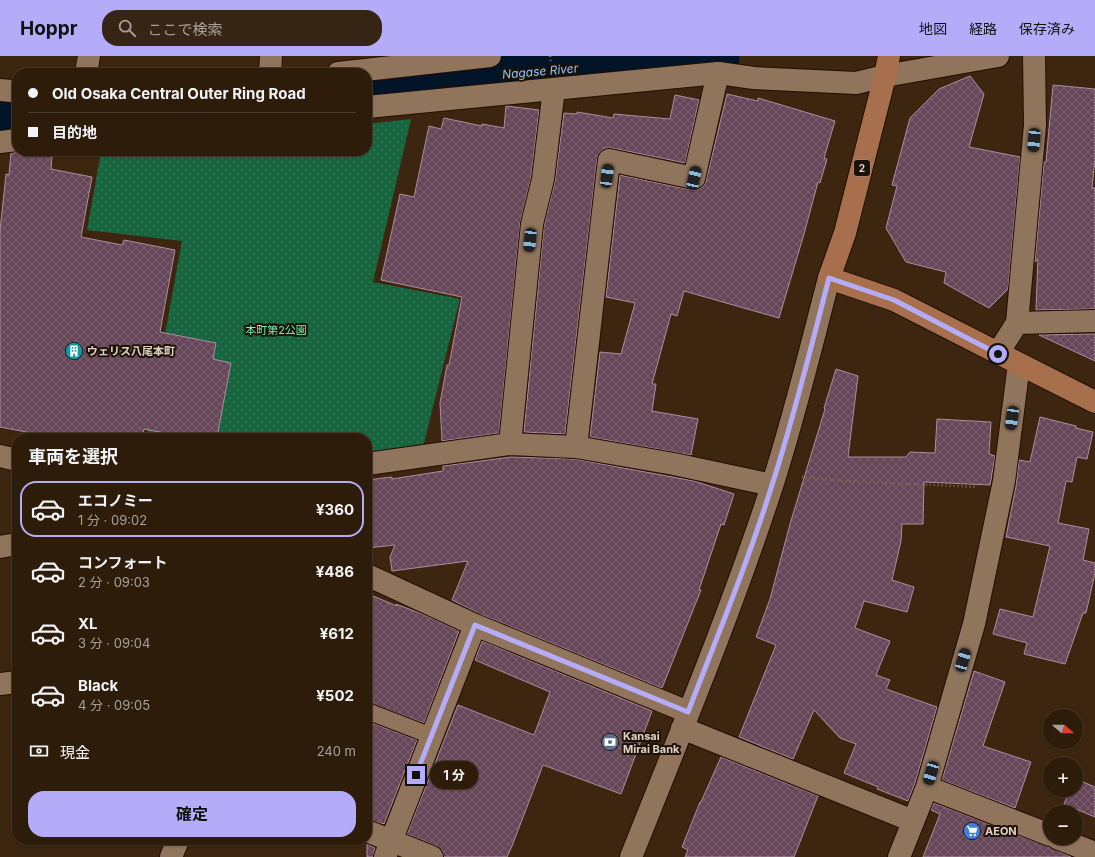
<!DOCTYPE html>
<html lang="ja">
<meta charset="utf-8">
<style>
body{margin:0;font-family:Inter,"Noto Sans JP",sans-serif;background:#362514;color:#f1f3f6;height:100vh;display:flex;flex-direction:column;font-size:15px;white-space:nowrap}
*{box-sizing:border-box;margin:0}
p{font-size:13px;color:#a7a19d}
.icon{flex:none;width:22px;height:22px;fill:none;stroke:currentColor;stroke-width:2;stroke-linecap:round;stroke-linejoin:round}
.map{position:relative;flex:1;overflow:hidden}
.sheet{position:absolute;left:12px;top:377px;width:360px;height:412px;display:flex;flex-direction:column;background:#2e1c0b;border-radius:16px;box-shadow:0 1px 3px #0004,0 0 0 1px #493a2c}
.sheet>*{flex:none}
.hud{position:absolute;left:12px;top:12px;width:360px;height:88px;border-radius:16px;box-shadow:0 1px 3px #0004,0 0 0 1px #493a2c;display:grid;align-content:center;height:88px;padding:0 16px;background:#2e1c0b}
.needle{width:26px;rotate:111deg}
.fabs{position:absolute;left:1043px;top:653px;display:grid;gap:8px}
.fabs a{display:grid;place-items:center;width:40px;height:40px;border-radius:50%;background:#2e1c0b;box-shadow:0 1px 3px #0004,0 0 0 1px #493a2c;font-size:20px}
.end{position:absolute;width:18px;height:18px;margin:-9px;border:5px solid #b4acf9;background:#111;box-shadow:0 0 0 2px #111}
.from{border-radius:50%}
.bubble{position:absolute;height:28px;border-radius:14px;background:#2e1c0b;box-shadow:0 1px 3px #0004,0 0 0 1px #493a2c;font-size:13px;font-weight:700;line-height:28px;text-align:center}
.car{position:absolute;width:12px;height:24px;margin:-12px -6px;border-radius:5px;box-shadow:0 0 3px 1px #0007;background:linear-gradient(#222 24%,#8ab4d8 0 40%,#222 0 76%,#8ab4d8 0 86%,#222 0)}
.hud b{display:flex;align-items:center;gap:14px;height:38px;font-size:15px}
.hud b+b{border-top:1px solid #493a2c}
.hud i{width:10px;height:10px;background:#f1f3f6}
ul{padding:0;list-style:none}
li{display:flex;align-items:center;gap:12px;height:56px;margin:0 8px 6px;padding:0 8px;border:2px solid transparent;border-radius:16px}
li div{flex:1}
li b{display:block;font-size:15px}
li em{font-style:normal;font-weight:700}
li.selected{border-color:#b4acf9}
li>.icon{width:36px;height:36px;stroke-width:1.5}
h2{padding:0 16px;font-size:18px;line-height:48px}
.pay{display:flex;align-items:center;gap:10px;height:44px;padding:0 16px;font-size:15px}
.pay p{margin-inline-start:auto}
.cta{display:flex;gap:8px;margin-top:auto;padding:8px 16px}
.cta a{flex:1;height:46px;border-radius:16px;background:#b4acf9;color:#111;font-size:16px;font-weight:700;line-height:46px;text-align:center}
header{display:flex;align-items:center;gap:24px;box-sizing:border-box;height:56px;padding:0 20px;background:#b4acf9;color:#111}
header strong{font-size:19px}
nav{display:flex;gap:22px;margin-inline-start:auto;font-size:14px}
.search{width:280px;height:36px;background:#362514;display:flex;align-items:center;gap:10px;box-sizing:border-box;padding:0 14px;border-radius:16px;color:#a7a19d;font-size:15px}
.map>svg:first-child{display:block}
.park{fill:url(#park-dots)}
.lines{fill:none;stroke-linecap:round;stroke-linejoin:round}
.river{stroke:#021428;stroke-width:51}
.building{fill:url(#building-cross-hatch);stroke:#af8ca0}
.service-casing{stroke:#230e00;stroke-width:18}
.minor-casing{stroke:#230e00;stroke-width:24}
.tertiary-casing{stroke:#230e00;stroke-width:24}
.primary-casing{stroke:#230e00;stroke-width:24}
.path{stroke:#84705d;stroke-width:2.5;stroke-dasharray:1 3;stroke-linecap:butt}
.service{stroke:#90745c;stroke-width:16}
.minor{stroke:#90745c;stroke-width:22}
.tertiary{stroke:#90745c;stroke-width:22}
.primary{stroke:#a76f4c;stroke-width:22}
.route{stroke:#b4acf9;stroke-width:5}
.labels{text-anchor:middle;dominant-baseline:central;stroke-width:4;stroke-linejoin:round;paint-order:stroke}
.shield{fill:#1c1208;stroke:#a6988c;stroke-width:1}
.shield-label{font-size:10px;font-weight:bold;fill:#e1d1c4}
.park-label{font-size:11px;fill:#72f4ad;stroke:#1c1208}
.poi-label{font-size:11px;font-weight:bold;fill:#e1d1c4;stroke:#1c1208;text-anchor:start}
.water-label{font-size:12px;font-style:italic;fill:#91c3f8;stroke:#1c1208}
</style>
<header>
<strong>Hoppr</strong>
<div class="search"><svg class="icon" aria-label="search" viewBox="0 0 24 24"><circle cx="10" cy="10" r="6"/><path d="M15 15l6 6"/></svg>ここで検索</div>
<nav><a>地図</a><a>経路</a><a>保存済み</a></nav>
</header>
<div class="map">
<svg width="1095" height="801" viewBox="0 0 1095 801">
<defs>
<pattern id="park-dots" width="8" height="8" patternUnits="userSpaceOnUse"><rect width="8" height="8" fill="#17653f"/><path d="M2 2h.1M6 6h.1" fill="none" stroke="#387a59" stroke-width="1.8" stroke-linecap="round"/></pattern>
<pattern id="building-cross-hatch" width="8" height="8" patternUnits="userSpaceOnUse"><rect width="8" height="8" fill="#664759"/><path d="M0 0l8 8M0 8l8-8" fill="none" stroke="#7c606f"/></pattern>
</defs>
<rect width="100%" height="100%" fill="#3d260f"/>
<path class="park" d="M411,63L373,226L460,243L423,391L367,396V382H146L182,185L87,174L101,96L114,95H367V68Z"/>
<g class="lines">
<g class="river">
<path d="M367,30L714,0"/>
<path d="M0,53H17"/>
</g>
</g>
<g class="building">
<path d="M970,20L984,38L969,91L1020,101L1008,233L989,252L944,227L946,216L906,206L886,172L897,130L892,129L910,62L939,33Z"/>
<path d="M1053,29L1095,33V103L1092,132H1095V253L1036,254L1038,203L1035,206L1044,106H1046Z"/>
<path d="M727,38L758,45V42L835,65L824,102L827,103L820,127L818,126L804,178L779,262L684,235L677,260L671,258L652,328H656L652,355L698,363L691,399L590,381L600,296L621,298L635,247L606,241L620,119L691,134H697L703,131L706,125Z"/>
<path d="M675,39L699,44L685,107L612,92H604L599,97L597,103L565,378L524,376L544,170L555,125L564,57L577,58V56L613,62L614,58L670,63Z"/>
<path d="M506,50L539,54L531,121L520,167L499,377L442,385L440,347L447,309H449L462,241L381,224L400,138L414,141L429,70L441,73L444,62L482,70V68L504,72Z"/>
<path d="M19,96L52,99L51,113L92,121L81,181L122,189L124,184L175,194L160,276L216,287L213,303L231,307L217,381L202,378L201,382H191L144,373L142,382H58L0,371V174L6,118L9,119L11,97Z"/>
<path d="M1095,278V305L1039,279Z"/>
<path d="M836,313L858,320L848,401H906L910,396L935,397L937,363L991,366L989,398L995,400L990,429L924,426L923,468H902L901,485L892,524L914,531L907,556L864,545L855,572L890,585L876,619L890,624L886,633L937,651L915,727L908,745L877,733L878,731L844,717L856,688L840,682L814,654L793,703L739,681L776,589L756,581L770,543L790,468L825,353L824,352Z"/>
<path d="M1040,361L1076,370V372L1093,376L1087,403L1077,401L1072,426L1066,425L1058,467L1089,473L1083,504L1095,507V517L1086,557H1083L1065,608L1024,598L1027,587L993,578L1000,553L1033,561L1050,490L1006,481L1016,430L1019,404L1030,406Z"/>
<path d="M511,401L575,403L694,425L734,438L724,469L721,468L699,534H701L662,632L480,558L452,544L468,505L392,515L390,501L395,489L367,492V424L392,421V423L443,415V410Z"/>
<path d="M373,540L397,550L396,548L422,558L459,575L424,667L367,646V554Z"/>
<path d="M482,585L652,655L621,738L543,709L512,790L507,801H444L442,794L437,790L407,778L458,649L534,679L550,636L475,604Z"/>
<path d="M974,615L1005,626L983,690L1031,706L1015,752L942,724Z"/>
<path d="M367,665L417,684L384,768L367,763Z"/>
<path d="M721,701L818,740L794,801H685L688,794L682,791L700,746H701Z"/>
<path d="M1076,723L1095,731V761L1064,748L1070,734H1076Z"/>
<path d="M934,747L1049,791L1071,801H923L940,758L931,754Z"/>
<path d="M367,788L375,792L373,801H367Z"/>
</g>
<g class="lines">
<defs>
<path id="service" d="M367,655L432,680"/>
<g id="minor">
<path d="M86,17L89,0"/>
<path d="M270,17L271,0"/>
<path d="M338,17L490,0"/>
<path d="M0,34L11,35"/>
<path d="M367,51L718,17L754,22L856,27L885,20L998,0"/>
<path d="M0,86L17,84"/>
<path d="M1017,267L1035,69L1034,0"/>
<path d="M998,297L1017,267L1095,265"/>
<path d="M510,388L532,168L543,123L554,33"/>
<path d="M576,391L609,104L694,122L718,17"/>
<path d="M0,400L17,404"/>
<path d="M367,408L510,388L576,391L674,408L772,429"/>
<path d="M0,491L17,488"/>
<path d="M367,519L475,569L688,656"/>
<path d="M0,628L17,626"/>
<path d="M682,672L913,765"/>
<path d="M927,731L1050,779"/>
<path d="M367,775L432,801"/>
<path d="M1057,782L1095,797"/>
<path d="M171,801L178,784"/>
<path d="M385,801L475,569"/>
<path d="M899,801L927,731L974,568L1004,425L1019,308"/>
</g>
<path id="tertiary" d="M631,801C680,678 731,556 772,430C794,362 811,291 829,222"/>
<path id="primary" d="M889,0L885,20L845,177L829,222L894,244L998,297L1095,346"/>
</defs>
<use href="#service" class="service-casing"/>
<use href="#minor" class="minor-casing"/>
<use href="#tertiary" class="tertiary-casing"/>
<use href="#primary" class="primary-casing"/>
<g class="path">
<path d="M550,0L551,8"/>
<path d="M802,421L845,425L977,431"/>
</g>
<use href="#service" class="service"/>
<use href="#minor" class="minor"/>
<use href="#tertiary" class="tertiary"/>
<use href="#primary" class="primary"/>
</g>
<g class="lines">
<path class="route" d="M416,719L475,569L688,656C717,581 748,506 772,429C794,361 811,291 829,222L894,244L998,298"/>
</g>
<defs>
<symbol id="building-disc" viewBox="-11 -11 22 22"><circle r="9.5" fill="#0f9aa8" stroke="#1c1208"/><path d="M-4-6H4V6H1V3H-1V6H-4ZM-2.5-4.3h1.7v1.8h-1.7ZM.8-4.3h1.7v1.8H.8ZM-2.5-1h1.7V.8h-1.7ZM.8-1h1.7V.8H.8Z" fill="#fff"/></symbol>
<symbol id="bank-disc" viewBox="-11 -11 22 22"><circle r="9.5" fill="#5c6f8a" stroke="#1c1208"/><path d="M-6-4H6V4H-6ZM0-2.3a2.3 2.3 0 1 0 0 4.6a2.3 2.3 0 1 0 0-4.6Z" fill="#fff"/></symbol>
<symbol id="supermarket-disc" viewBox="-11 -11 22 22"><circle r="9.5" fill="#3f7fe0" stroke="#1c1208"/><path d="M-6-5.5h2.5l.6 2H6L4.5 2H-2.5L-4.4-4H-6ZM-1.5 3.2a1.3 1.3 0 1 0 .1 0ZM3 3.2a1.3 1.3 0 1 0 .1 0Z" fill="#fff"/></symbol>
</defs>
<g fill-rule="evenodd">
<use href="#building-disc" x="64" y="285" width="20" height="20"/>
<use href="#bank-disc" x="600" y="676" width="20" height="20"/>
<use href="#supermarket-disc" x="962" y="765" width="20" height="20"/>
</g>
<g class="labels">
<rect class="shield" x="854" y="104" width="16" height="16" rx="3"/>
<g class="shield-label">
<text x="862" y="112">2</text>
</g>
<g class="park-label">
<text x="276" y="274">本町第2公園</text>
</g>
<g class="poi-label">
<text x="87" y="295">ウェリス八尾本町</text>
<text x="623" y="680">Kansai<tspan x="623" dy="13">Mirai Bank</tspan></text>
<text x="985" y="775">AEON</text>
</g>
<g class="water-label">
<text transform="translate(540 15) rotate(-5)">Nagase River</text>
</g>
</g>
</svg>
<div class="fabs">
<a><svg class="needle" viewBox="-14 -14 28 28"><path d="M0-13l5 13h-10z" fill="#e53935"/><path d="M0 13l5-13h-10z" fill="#a7a19d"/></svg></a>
<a>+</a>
<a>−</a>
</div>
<i class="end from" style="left:998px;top:298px"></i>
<i class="end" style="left:416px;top:719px"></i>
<div class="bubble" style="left:430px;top:705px;width:48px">1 分</div>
<i class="car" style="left:1034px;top:84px;rotate:185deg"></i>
<i class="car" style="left:607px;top:120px;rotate:7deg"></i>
<i class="car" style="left:694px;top:122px;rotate:13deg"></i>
<i class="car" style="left:530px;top:184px;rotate:186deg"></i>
<i class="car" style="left:1012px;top:362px;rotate:188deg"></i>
<i class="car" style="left:963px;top:604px;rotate:16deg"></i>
<i class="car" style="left:931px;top:717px;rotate:196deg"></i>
<div class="hud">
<b><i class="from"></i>Old Osaka Central Outer Ring Road</b>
<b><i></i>目的地</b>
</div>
<section class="sheet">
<h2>車両を選択</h2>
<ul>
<li class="selected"><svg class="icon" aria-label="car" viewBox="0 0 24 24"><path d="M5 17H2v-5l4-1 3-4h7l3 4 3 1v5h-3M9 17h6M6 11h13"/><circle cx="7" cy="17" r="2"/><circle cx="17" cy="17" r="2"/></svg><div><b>エコノミー</b><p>1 分 · 09:02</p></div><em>¥360</em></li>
<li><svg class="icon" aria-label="car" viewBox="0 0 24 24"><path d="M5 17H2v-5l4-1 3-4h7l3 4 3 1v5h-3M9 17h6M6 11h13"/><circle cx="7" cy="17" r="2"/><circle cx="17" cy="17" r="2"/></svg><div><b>コンフォート</b><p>2 分 · 09:03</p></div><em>¥486</em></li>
<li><svg class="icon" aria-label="car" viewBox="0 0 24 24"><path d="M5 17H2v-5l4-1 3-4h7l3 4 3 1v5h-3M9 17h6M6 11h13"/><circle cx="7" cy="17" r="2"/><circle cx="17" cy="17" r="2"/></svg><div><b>XL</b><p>3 分 · 09:04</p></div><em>¥612</em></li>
<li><svg class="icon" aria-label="car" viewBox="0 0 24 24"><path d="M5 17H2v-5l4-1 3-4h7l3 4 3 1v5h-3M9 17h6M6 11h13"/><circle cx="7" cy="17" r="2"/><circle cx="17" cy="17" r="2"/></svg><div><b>Black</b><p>4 分 · 09:05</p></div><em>¥502</em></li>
</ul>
<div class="pay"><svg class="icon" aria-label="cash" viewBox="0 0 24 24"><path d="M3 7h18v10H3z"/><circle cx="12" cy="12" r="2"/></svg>現金<p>240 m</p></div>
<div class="cta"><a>確定</a></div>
</section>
</div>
